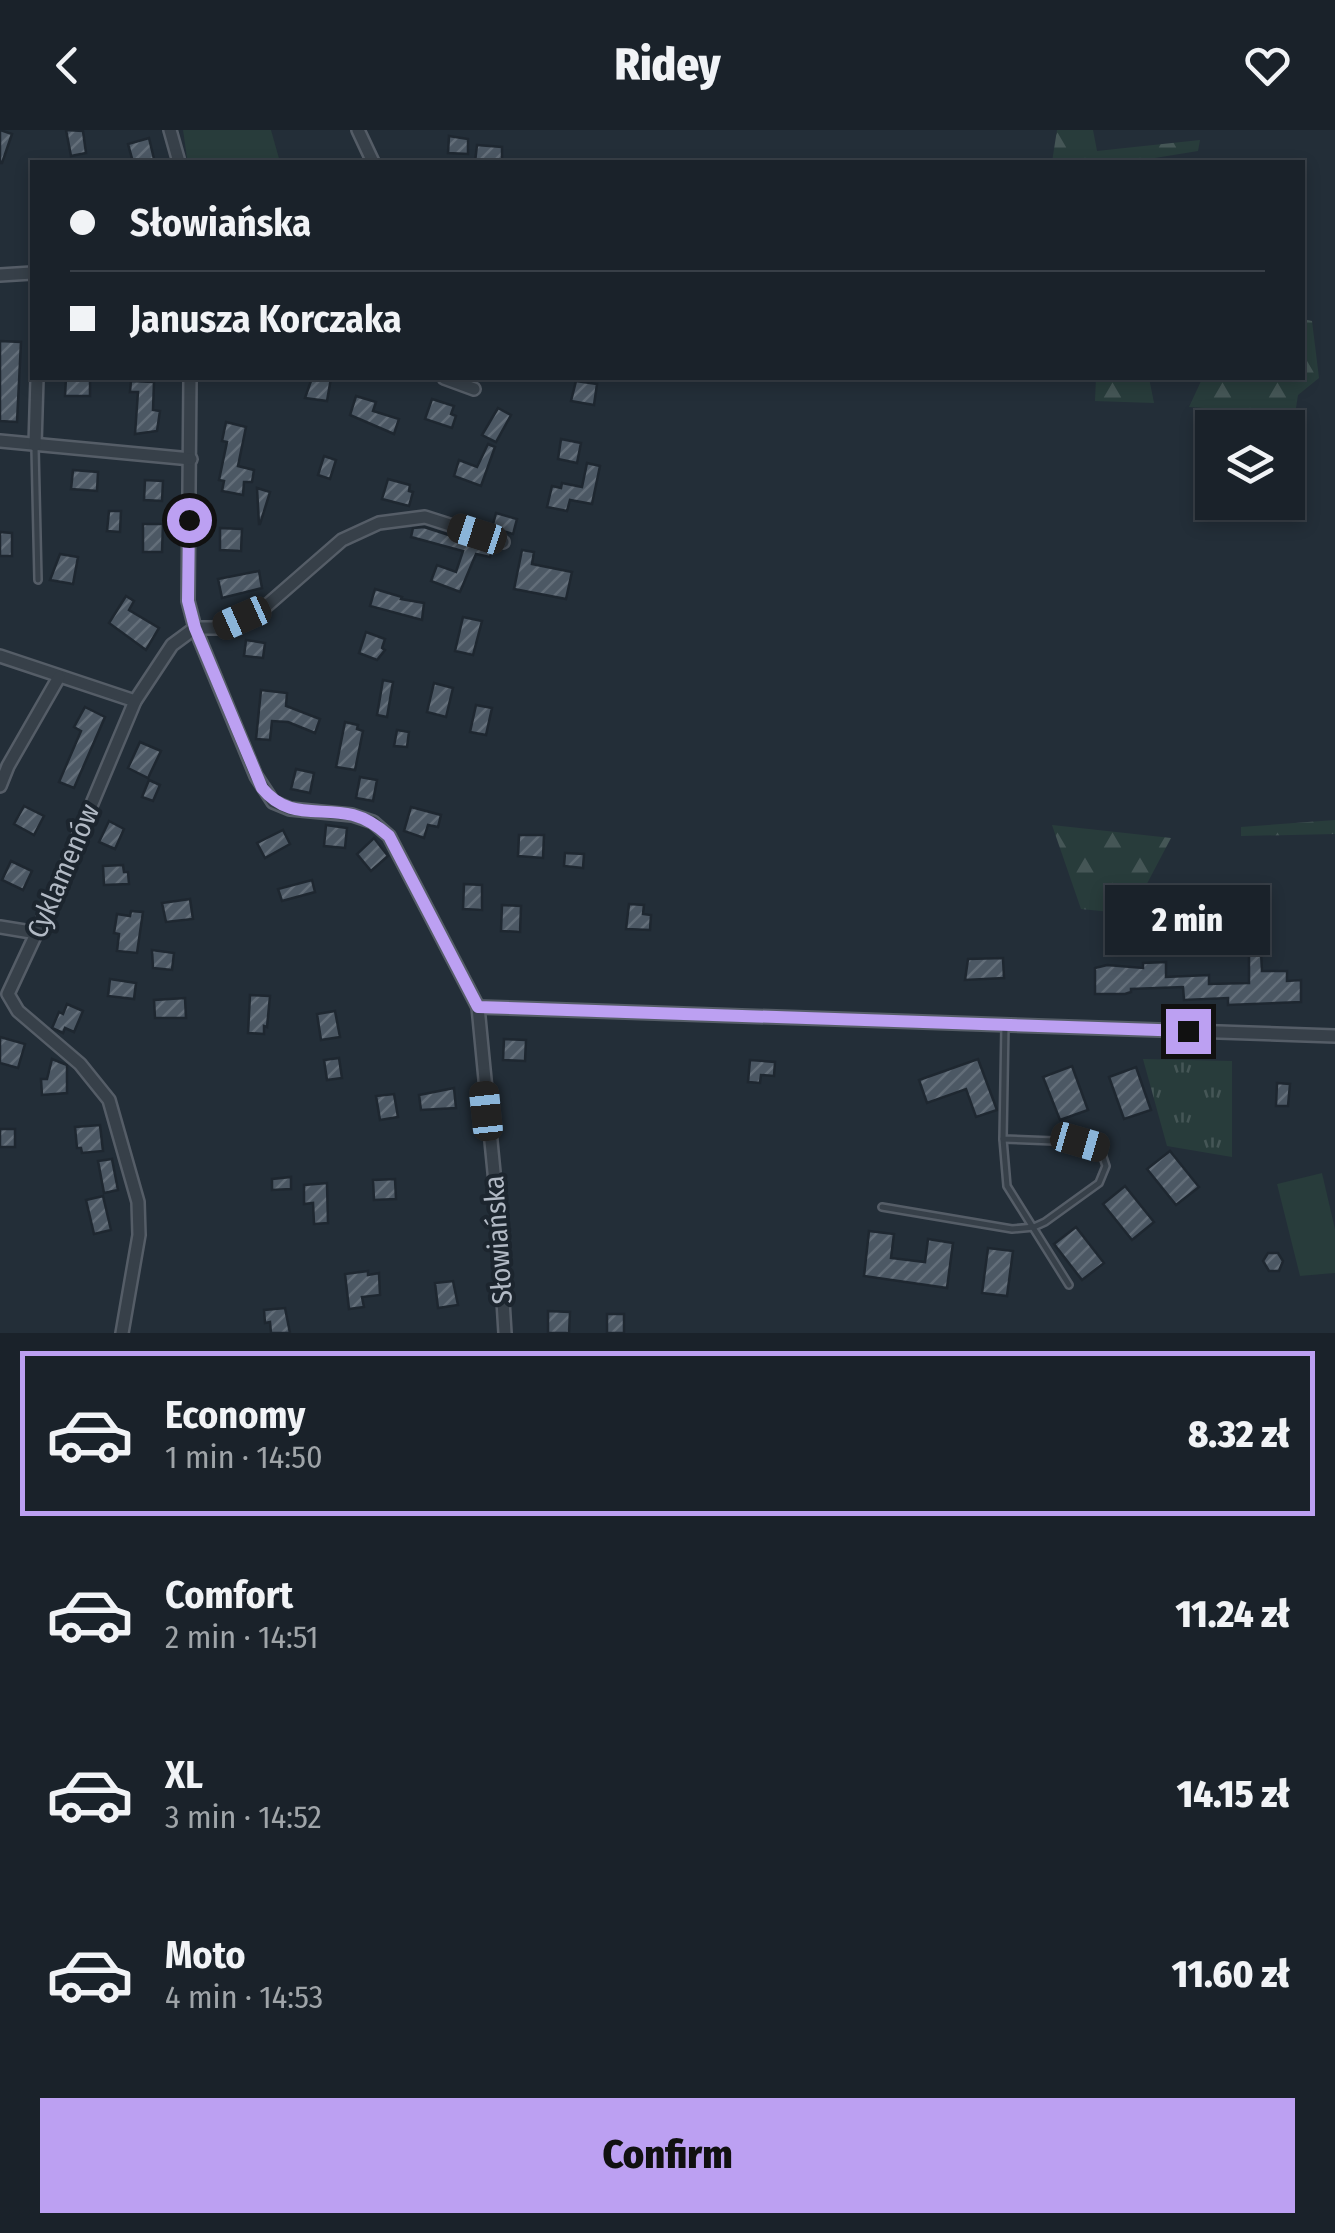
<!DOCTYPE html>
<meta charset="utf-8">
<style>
body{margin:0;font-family:"Fira Sans Condensed",sans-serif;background:#232a32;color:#f1f3f6;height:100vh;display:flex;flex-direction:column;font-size:38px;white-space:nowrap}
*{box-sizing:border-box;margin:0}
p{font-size:32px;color:#9fa4a8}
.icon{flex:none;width:55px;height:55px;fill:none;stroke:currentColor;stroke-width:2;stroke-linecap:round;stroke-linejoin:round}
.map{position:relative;height:1203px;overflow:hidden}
.side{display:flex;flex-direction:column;background:#1a222a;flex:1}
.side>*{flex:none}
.banner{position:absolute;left:30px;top:30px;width:1275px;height:220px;border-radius:0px;box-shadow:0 5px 15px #0003,0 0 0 2px #383f47;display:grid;align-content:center;height:220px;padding:0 40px;background:#1a222a}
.tools{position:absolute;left:1195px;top:280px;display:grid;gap:20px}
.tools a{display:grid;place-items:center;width:110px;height:110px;border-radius:0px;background:#1a222a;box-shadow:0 5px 15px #0003,0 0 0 2px #383f47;font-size:50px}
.end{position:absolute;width:45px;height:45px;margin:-22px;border:12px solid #bca0f2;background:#111;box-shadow:0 0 0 5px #111}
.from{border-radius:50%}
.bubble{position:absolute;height:70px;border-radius:0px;background:#1a222a;box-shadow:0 5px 15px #0003,0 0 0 2px #383f47;font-size:32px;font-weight:800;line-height:70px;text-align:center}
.car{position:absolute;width:30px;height:60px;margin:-30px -15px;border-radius:12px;box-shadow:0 0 8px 2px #0007;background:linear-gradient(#222 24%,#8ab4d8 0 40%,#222 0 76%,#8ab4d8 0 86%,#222 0)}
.banner b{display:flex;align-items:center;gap:35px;height:95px;font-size:38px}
.banner b+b{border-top:2px solid #383f47}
.banner i{width:25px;height:25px;background:#f1f3f6}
ul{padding:18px 0 0;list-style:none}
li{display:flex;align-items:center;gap:30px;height:165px;margin:0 20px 15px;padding:0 20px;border:5px solid transparent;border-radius:0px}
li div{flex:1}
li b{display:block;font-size:38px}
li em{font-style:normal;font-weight:800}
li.active{border-color:#bca0f2}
li>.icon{width:90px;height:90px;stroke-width:1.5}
.cta{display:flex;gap:20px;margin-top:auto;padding:20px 40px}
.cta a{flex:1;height:115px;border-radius:0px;background:#bca0f2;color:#111;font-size:40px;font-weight:800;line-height:115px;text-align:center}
header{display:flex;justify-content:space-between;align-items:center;height:130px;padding:0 40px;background:#1a222a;font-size:45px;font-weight:800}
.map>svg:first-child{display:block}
.green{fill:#283c3b}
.forest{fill:url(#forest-firs)}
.park{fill:url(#park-tufts)}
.building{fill:url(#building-hatch);stroke:#1e2730;stroke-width:2.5}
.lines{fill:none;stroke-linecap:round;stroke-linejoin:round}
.service-casing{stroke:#555d67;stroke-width:10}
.minor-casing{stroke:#555d67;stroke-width:16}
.service{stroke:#374049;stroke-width:5}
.minor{stroke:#374049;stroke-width:11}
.route{stroke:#bca0f2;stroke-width:12}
.labels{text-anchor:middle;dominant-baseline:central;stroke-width:8;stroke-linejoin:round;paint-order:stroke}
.street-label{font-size:28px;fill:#b2bac5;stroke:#1c252e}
</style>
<header><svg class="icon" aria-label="back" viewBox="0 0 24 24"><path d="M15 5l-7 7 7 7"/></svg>Ridey<svg class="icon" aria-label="heart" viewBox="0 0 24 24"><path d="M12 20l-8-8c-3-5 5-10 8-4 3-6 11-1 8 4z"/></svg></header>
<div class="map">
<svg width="1335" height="1203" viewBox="0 0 1335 1203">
<defs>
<pattern id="forest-firs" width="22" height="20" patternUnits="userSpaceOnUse" patternTransform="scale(2.5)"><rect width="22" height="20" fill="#283c3b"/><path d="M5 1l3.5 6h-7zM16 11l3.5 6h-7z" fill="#455656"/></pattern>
<pattern id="park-tufts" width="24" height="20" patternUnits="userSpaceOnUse" patternTransform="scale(2.5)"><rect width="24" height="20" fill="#283c3b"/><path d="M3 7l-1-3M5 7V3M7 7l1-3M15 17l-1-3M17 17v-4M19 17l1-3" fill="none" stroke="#455656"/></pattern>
<pattern id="building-hatch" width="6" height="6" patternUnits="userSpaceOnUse" patternTransform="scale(2.5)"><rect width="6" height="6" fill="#4c5864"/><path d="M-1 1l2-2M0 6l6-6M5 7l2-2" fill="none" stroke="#636e79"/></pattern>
</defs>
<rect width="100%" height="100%" fill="#232e38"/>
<g class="green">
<path d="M183,0H271L280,32H194L187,28Z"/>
<path d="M1322,1043L1335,1099V1143L1300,1146L1277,1054Z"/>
</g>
<g class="forest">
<path d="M1057,0H1093L1097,21L1200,10L1198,21L1130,32H1052Z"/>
<path d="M1303,189L1312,191L1319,248L1298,265L1295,284L1189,277L1202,249L1273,252V248H1302Z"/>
<path d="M1096,248H1149L1154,273L1095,271Z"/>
<path d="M1335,690V704L1241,706V697Z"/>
<path d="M1052,695L1171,708L1131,784L1081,779Z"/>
</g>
<path class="park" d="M1143,929L1232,931V1027L1167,1016Z"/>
<g class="building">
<path d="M0,0L12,4L2,33H0Z"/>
<path d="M66,0L83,1L86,23L71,26Z"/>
<path d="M449,6L468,9V24L448,23Z"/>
<path d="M149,8L154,29L133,32L128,14Z"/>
<path d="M477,15L502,17V32H475Z"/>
<path d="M0,211L21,212L17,292L0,291Z"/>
<path d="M66,248H90V266H65Z"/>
<path d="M312,248H331L327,271L305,268Z"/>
<path d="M131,251L154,252L153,280L160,281L157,301L135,304L138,262H130Z"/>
<path d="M576,251L597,254L594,275L571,271Z"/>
<path d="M356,266L376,272L373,281L399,289L394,304L350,285Z"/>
<path d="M432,269L454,276L451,284L456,286L452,298L425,289Z"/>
<path d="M498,278L511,285L496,312L482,305Z"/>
<path d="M226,292L246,297L238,336L254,340L252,352H244L243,365L222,361L224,351L219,350L227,312L222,311Z"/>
<path d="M561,309L581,313L577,333L558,329Z"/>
<path d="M488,314L495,317L481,356L454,346L459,330L477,337Z"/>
<path d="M324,326L336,330L330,349L318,345Z"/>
<path d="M587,333L600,336L592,374L570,370L567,381L547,377L552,356L561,358L562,353L582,357Z"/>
<path d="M73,340L98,342L97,361L71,359Z"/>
<path d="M388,349L410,355L409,361L413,362L409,376L382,369Z"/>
<path d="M145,350L163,351L162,371L144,370Z"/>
<path d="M257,358L270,362L260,394H259Z"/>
<path d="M109,381H121L120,402L107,401Z"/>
<path d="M496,383L517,389L513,404L492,398Z"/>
<path d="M143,394H163L162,422H143Z"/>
<path d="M424,397L492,419L490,427L476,424L460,462L431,451L437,435L456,442L463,421L411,407L413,398Z"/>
<path d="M220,398L242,399L241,421L220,420Z"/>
<path d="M0,402L12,403V426H0Z"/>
<path d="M522,420L534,422L532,434L572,442L566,469L514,459Z"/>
<path d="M60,424L78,427L73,454L50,450Z"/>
<path d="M259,441L262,458L222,468L218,449Z"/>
<path d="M375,459L402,467L401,469L424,473L422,490L370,476Z"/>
<path d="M126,466L134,471L129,480L159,498L146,520L109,493Z"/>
<path d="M463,487L482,491L473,525L455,521Z"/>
<path d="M366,502L385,509L382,518L385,520L377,530L359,523Z"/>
<path d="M246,510L265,513L263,528L244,526Z"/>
<path d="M383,550L393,552L387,587L377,585Z"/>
<path d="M434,553L453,558L446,587L427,582Z"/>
<path d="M261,560L287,563L286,576L320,589L315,603L288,592L272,591L270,610L256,609Z"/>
<path d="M476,575L492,578L486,605L470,602Z"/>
<path d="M85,577L105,587L74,658L59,652L81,601L74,597Z"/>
<path d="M345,592L358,595L357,599L363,601L355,640L336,637Z"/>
<path d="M397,600L409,602L407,617L394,616Z"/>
<path d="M140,612L161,621L148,648L128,638Z"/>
<path d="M296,639L314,643L310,663L291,659Z"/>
<path d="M360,647L377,650L373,671L356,668Z"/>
<path d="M149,650L160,655L153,671L142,667Z"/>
<path d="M24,676L44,686L34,705L14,694Z"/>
<path d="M411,677L441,685L438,697L428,695L424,708L404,701Z"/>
<path d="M109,691L124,699L115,719L99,712Z"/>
<path d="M326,695L347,698L345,718L324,716Z"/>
<path d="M283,700L290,714L265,728L257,713Z"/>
<path d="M519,705H544L543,728L518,726Z"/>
<path d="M374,708L388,726L371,741L357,724Z"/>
<path d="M565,723L584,724L583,738L564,736Z"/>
<path d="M11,731L32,741L23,760L2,750Z"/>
<path d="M123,735L124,742H128L129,754L104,755L103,736Z"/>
<path d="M312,750L315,762L282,771L278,759Z"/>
<path d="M464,754L482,755V780L463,779Z"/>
<path d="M190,769L193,789L166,792L162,773Z"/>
<path d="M629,774L644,775L643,784L651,785L650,800L626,799Z"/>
<path d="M502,775L521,776L520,802L501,801Z"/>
<path d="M131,781L143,782L137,823L117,821L119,804L114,803L117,784L130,786Z"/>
<path d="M152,820L174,823L172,840L153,838Z"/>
<path d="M1261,822L1262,841H1287V851L1301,850V872L1228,875V868L1184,870L1183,857L1131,859V862L1125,864H1095V838L1107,835L1143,838V833L1166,832V847L1209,845V854L1249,853V823Z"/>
<path d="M1003,828L1004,848L965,850L968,829Z"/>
<path d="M110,849L136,853L134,869L108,866Z"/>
<path d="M250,865L270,866L267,897L264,896V904L248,903Z"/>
<path d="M185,868L186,888H155L154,870Z"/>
<path d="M67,874L83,881L74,902L65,898L63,903L52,898L59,882L63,884Z"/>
<path d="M335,881L340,907L321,910L317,884Z"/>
<path d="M0,907L25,914L18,938L0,933Z"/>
<path d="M504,909L526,910L525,931L503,930Z"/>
<path d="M339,928L342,948L327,950L324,930Z"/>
<path d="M52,929L67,935V963L42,965L41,949H47Z"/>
<path d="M978,929L997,980L976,987L966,959L927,973L919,950Z"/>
<path d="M750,930L775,932L774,946L761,945L760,953L748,952Z"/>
<path d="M1072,936L1088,980L1060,990L1043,947Z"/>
<path d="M1136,937L1151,980L1124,989L1109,947Z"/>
<path d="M1277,953L1290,954L1288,976H1276Z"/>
<path d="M454,958L456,978L421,980L419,965Z"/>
<path d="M394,964L398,987L380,990L376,966Z"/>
<path d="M100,995L103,1021L82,1023L81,1018H77L75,997Z"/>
<rect x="0" y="999" width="15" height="18"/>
<path d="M1170,1021L1199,1057L1176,1075L1147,1039Z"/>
<path d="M112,1029L118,1060L104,1063L98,1031Z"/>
<path d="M291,1047V1059L272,1060V1049Z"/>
<path d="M395,1049L396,1069L374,1070L373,1050Z"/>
<path d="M327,1053L328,1093L314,1094L313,1073L304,1074V1055Z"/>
<path d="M1125,1056L1154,1092L1132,1110L1103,1074Z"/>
<path d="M103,1066L111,1100L94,1104L86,1070Z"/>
<path d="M1076,1097L1104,1133L1082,1150L1054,1114Z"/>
<path d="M869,1101L894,1104L891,1128L925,1132L928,1109L953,1113L947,1158L864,1146Z"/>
<path d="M988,1118L1013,1121L1007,1166L982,1163Z"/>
<path d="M1268,1123H1278L1283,1131L1279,1141H1269L1263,1131Z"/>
<path d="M368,1141V1145L379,1143L380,1165L362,1167L364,1177L349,1179L345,1144Z"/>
<path d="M453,1151L458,1175L438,1178L435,1153Z"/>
<path d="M285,1178L290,1203H271L270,1192L265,1193L264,1180Z"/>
<path d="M548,1181L570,1182L569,1203H548Z"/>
<rect x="607" y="1184" width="17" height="19"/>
</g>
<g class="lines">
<defs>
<g id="service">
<path d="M35,318L38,450"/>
<path d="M1003,1009L1007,1056L1069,1155"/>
<path d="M882,1077L1012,1099L1034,1097L1045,1092L1099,1053L1106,1036L1100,1018L1080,1012L1003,1009L1005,895"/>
</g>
<g id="minor">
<path d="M170,0L179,32"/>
<path d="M358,0L373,32"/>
<path d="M0,145L32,143"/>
<path d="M190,248L188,471L195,498L256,646L273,672L290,679L352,685L373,692L389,706L478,877L497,1073L505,1203"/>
<path d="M444,248L474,259"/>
<path d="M0,311L191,329"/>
<path d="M35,315L37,248"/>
<path d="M0,526L135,571"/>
<path d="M0,656L8,636L59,547"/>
<path d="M0,797L37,803"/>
<path d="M478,877L1335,906"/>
<path d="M122,1203L139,1105L138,1072L109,970L80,934L18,881L8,864L49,776L135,571L172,515L195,498H220L264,478L342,410L379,393L425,387L503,412"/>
</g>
</defs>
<use href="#service" class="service-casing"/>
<use href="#minor" class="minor-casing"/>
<use href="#service" class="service"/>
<use href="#minor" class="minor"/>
</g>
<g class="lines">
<path class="route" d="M189,390L188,471L195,498L262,658C288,690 318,677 353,685C368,689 378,696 389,706L478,877L1188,901"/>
</g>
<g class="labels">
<g class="street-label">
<text transform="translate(63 741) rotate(-67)">Cyklamenów</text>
<text transform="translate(498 1110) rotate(-94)">Słowiańska</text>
</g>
</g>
</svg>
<div class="tools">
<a><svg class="icon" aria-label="layers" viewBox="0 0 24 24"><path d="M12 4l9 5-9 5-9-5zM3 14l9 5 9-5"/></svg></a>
</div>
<i class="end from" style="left:189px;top:390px"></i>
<i class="end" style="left:1188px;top:901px"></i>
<div class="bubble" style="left:1105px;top:755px;width:165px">2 min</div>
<i class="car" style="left:477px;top:404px;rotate:288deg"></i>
<i class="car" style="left:242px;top:488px;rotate:246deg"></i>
<i class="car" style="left:486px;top:981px;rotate:354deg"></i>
<i class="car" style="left:1080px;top:1012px;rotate:106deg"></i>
<div class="banner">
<b><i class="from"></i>Słowiańska</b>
<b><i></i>Janusza Korczaka</b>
</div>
</div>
<section class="side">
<ul>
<li class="active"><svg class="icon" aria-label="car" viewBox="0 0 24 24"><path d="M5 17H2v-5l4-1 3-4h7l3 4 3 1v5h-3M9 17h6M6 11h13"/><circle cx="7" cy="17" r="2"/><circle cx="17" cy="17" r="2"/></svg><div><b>Economy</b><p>1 min · 14:50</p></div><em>8.32 zł</em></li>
<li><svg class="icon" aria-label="car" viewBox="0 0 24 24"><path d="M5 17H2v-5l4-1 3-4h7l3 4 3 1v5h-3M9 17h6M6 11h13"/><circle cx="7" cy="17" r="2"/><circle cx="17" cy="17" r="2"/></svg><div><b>Comfort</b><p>2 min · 14:51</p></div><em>11.24 zł</em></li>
<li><svg class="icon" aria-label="car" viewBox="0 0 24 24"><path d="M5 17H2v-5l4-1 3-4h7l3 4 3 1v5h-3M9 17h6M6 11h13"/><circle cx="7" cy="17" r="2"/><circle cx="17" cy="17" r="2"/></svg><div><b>XL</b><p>3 min · 14:52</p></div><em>14.15 zł</em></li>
<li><svg class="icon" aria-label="car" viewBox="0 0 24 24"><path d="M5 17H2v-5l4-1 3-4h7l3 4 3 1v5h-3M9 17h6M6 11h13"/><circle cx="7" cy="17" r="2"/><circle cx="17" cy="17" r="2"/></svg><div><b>Moto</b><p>4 min · 14:53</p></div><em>11.60 zł</em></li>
</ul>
<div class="cta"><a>Confirm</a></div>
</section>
